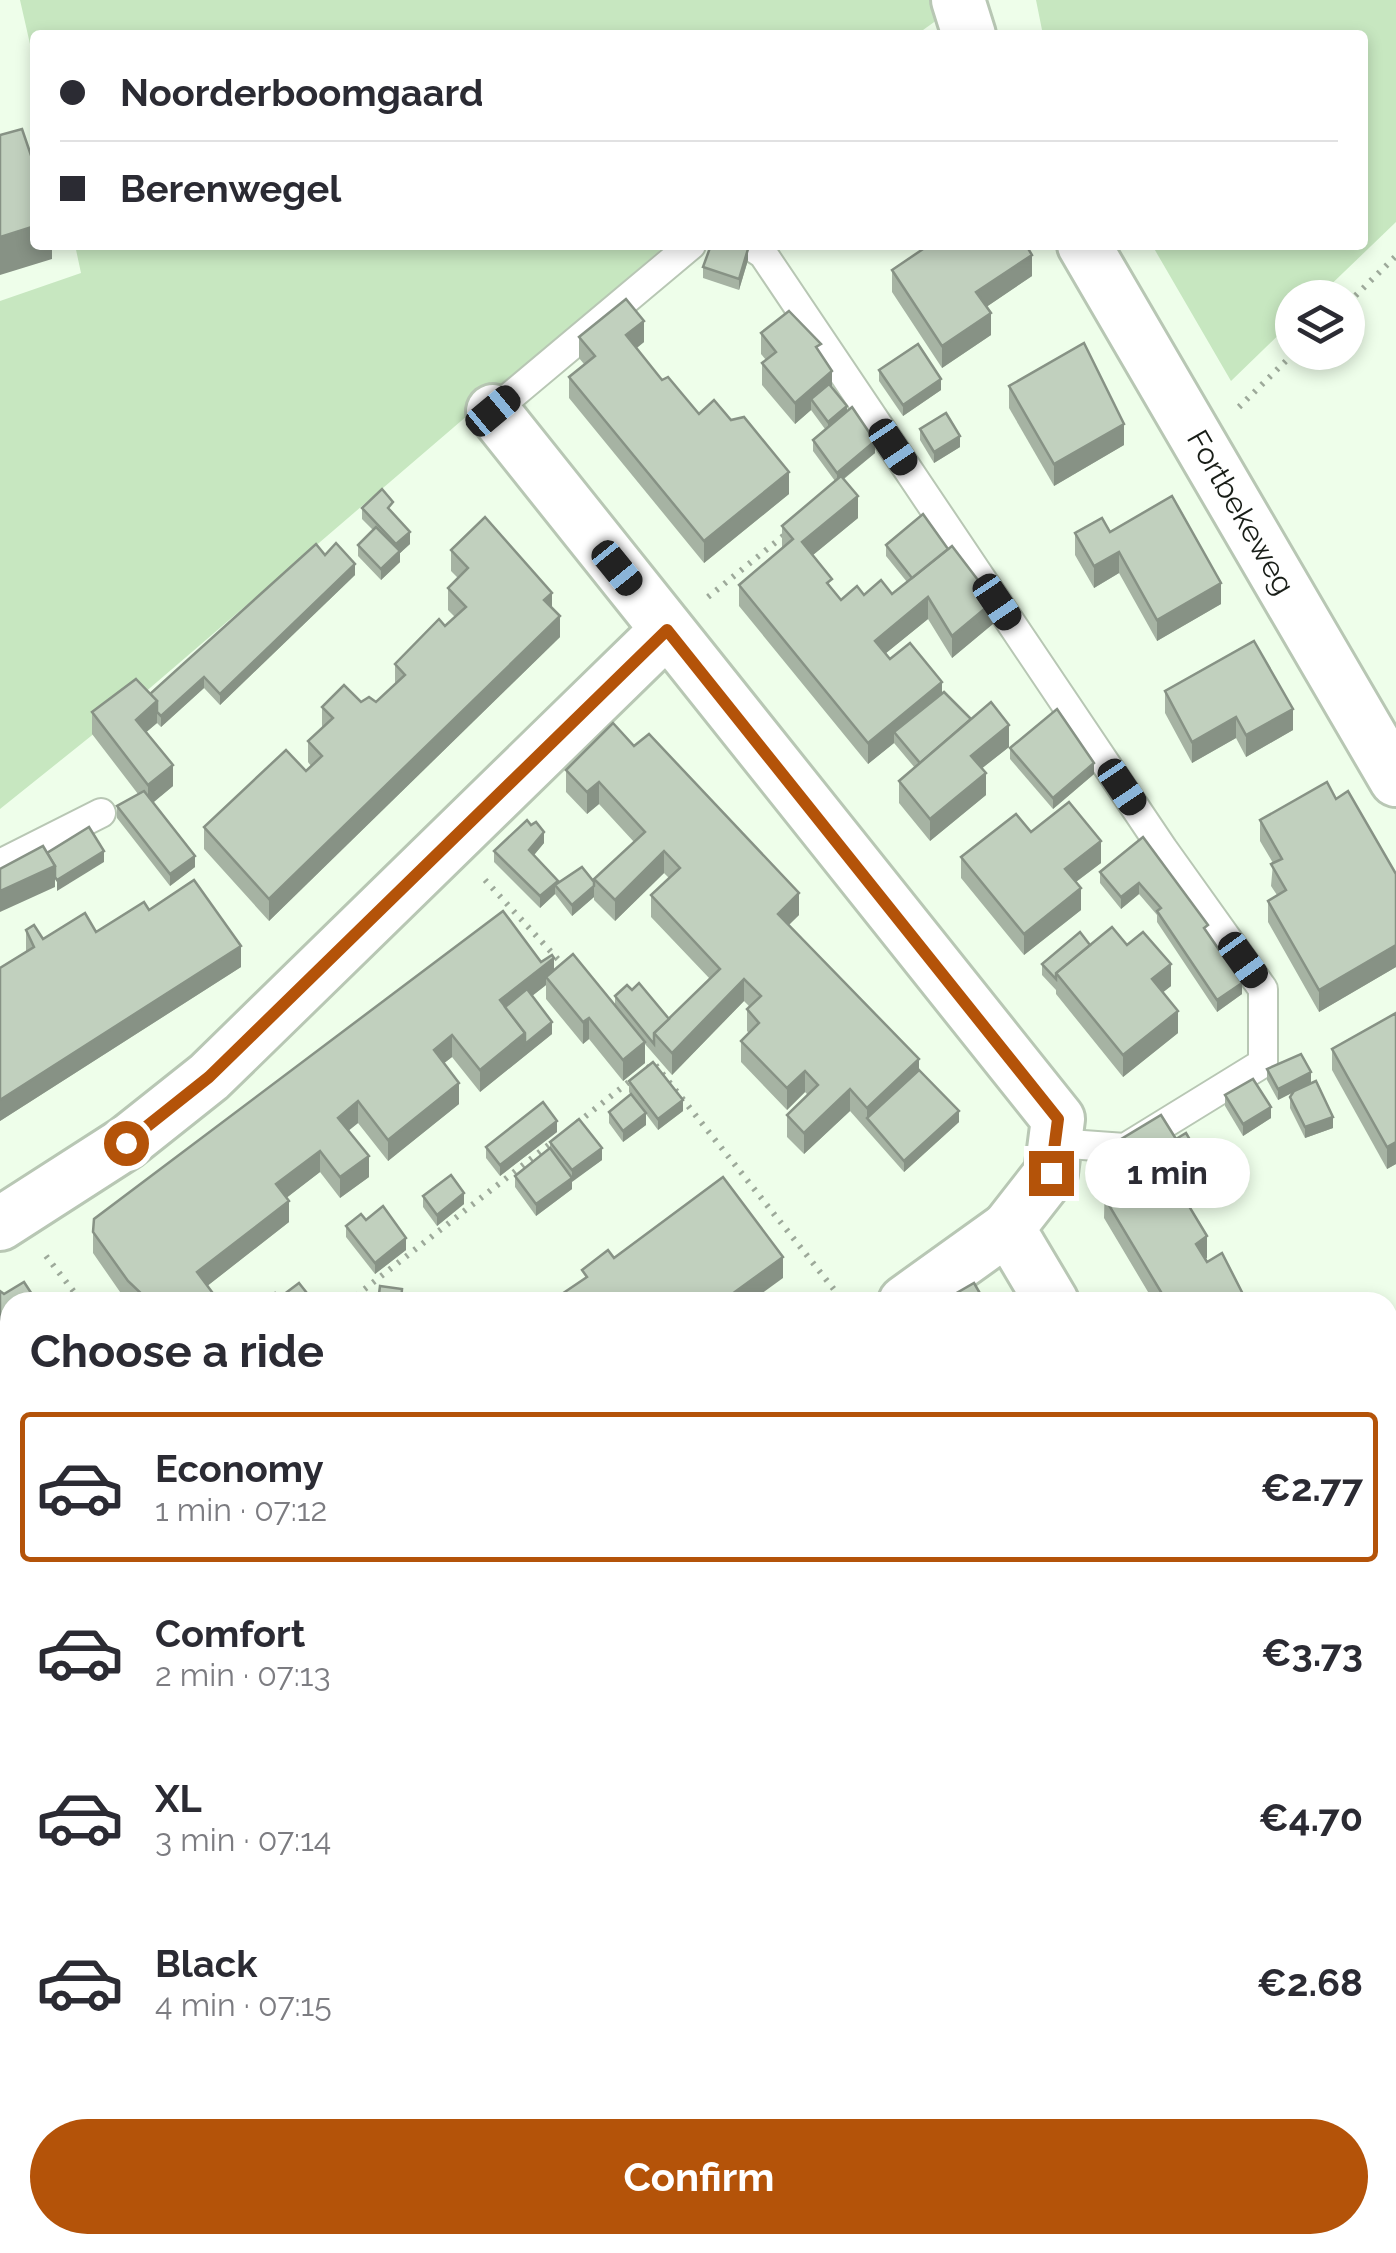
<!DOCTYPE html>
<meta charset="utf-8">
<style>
body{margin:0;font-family:Raleway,sans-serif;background:#f7f7f7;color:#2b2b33;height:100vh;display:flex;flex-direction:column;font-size:38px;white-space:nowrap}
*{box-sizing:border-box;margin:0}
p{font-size:32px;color:#7c7c81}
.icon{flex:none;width:55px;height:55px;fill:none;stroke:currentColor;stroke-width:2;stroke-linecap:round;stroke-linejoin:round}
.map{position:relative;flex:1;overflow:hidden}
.panel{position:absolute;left:0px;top:1292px;width:1398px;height:962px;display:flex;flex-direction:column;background:#fff;border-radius:30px 30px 0 0;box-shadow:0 5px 15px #0003}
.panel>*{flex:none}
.guide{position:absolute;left:30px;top:30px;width:1338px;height:220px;border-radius:10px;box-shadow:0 5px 15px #0003;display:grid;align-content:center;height:220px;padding:0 30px;background:#fff}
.fabs{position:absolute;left:1275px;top:280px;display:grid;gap:20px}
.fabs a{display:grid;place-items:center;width:90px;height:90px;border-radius:50%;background:#fff;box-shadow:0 5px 15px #0003;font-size:50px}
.end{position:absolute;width:45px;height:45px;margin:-22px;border:12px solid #b45309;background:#fff;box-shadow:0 0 0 5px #fff}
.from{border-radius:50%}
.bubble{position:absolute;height:70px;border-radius:35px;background:#fff;box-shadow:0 5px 15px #0003;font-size:32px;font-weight:700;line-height:70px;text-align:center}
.car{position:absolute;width:30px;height:60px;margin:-30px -15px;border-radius:12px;box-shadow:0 0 8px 2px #0007;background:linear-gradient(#222 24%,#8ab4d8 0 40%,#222 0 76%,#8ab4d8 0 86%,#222 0)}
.guide b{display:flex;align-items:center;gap:35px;height:95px;font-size:38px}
.guide b+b{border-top:2px solid #e1e1e2}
.guide i{width:25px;height:25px;background:#2b2b33}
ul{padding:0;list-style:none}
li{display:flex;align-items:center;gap:30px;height:150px;margin:0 20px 15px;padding:0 10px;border:5px solid transparent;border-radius:10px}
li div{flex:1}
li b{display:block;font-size:38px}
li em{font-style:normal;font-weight:700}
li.active{border-color:#b45309}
li>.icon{width:90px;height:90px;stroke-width:1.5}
h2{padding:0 30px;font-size:45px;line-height:120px}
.action{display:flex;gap:20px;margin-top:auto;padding:20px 30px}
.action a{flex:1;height:115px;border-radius:60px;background:#b45309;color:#fff;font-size:40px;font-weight:700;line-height:115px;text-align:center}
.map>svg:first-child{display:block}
.green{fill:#c7e7c0}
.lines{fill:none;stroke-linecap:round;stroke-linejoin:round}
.service-casing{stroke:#b8c7b4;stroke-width:32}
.minor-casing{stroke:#b8c7b4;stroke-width:58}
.path{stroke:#9da99a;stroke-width:6;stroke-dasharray:2.5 8;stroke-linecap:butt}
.service{stroke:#fff;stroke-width:28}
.minor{stroke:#fff;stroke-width:52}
.wall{fill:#a6b3a3}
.shaded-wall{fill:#879285}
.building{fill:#c1d0be;stroke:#879285;stroke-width:2.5}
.route{stroke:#b45309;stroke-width:12}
.labels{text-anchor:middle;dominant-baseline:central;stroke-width:8;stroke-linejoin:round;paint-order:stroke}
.street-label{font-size:30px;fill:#181d17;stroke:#fff}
</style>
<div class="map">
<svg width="1396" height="2253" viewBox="0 0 1396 2253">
<rect width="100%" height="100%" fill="#eefeea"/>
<g class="green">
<path d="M20,0H965L916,35H35V66Z"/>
<path d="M1036,0H1396V222L1318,297L1292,298V322L1231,381L1152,245H1362V35H1043Z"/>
<path d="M75,245H666L136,700L0,809V301L81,273Z"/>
</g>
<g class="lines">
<defs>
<g id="service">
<path d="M749,245L763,254L1163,849L1263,989V1063L1125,1148L1055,1143"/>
<path d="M493,411L691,245"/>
<path d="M0,864L101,813"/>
</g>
<g id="minor">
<path d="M958,0L969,35"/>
<path d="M1084,245L1396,780"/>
<path d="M493,411L1058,1119L1051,1173L1008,1228L1052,1302"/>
<path d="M0,1224L126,1143L209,1077L667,630"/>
<path d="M905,1302L1008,1228"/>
<path d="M1388,1398L1396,1391"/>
<path d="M431,2245L434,2253"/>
<path d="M615,2253L624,2245"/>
</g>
</defs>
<use href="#service" class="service-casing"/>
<use href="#minor" class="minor-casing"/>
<g class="path">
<path d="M1348,303L1396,256"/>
<path d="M1239,407L1295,352"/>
<path d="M708,597L787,533"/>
<path d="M485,880L565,967"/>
<path d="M648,1068L654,1063L844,1302"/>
<path d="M577,1123L634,1078"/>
<path d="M46,1256L82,1302"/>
<path d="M348,1302L555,1140"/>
<path d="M0,1628L10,1632"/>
<path d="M0,1991L10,1987"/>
<path d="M1388,2134L1396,2126"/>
<path d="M1242,2253L1253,2245"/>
</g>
<use href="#service" class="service"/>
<use href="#minor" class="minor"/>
</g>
<g class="wall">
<path d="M748,260L739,290L703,278V267Z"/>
<path d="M892,270L1032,276L986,307L991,335L942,368L892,292Z"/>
<path d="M761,333L832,389L875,453L844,479L858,518L813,555L832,589L841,600L864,595L892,594L907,582L886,556V545L994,623L952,658L928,619L886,653L890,659L942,692L971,719L1009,747L982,768L986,795L930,841L899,803V781L915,768L894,743L868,764L739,606V585L782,548V526L835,481L813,451V440L825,429L811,410L795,424L762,385V363L766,360L761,354Z"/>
<path d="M579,337L644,342L636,348L662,380L789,494L704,563L569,398V377L584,364L579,358Z"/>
<path d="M879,370L941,390L903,416L879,381Z"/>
<path d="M1009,386L1124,445L1054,486L1009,408Z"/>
<path d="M920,429L960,447L934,463L920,440Z"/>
<path d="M362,508L393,514L410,544L400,553V562L381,580L358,556V545L373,530L362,519Z"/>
<path d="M1110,532L1221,604L1157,641L1119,573L1094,588L1075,555V533Z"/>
<path d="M451,550L552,608L560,637L269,921L204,849V827L306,771L311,766L308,762V741L322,728V707L361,702H376L395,685V664L445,626L455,617L448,610V588L458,578L451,571Z"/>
<path d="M325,555L355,575L220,705L204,688L161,727L157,723L146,732L173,786L153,802L195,867L170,886L117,818V806L138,794L92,734V712L150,694Z"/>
<path d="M1165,691L1293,730L1246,757L1236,738L1192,763L1165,713Z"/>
<path d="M613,723L799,915L789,925L919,1071L959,1122L904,1172L850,1111L804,1154L787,1137V1115L808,1095L805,1092L787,1110L741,1062V1041L749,1033L747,1031V1009L750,1007L744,1001L672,1075L645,1044V1063L623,1081L589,1039L583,1044L546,999V985L532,996L552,1034L480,1092L452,1057L444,1063L459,1104L388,1161L358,1123L348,1131L369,1177L340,1198L320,1172L287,1197L289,1222L207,1286L212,1302H127L93,1253V1232L541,962L615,1004V996L632,990L669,1019L710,979L651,917V895L669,878L664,873L615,921L594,900V897L572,916L555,894L540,908L494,862V851L544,843L534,855L558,883L594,882V879L634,842L599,804L587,814L566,792V770Z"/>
<path d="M1010,748L1094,774L1053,809L1010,759Z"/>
<path d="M1336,799L1396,874V967L1319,1012L1268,922V901L1277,895L1271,886L1273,863L1260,841V820Z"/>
<path d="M1031,832L1101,863L1076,882L1081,910L1024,955L961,878V857Z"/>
<path d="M1143,837L1208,933L1242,994L1217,1012L1157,922V915L1139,894L1121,909L1100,883V872Z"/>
<path d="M149,910L241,967L0,1121V968L26,952V930L43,939L96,932Z"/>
<path d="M1090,945L1171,986L1163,992L1178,1033L1123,1077L1056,994V990L1042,975V964Z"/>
<path d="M1396,1013V1164L1387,1169L1332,1070V1049Z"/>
<path d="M1267,1069L1311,1083L1333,1128L1305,1138L1290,1108V1097L1294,1092L1278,1100L1267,1080Z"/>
<path d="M629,1081L683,1111L658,1130L646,1114V1125L623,1142L609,1123V1112L631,1095L629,1092Z"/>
<path d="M1225,1095L1271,1118L1243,1136L1225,1106Z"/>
<path d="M557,1132L500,1176L486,1158V1147Z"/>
<path d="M1118,1141L1210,1195L1190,1209L1207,1258L1205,1259L1247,1302H1154L1104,1218L1105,1177L1121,1167L1118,1162Z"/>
<path d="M550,1142L602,1160L572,1181V1189L536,1216L515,1187V1176L550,1148Z"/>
<path d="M423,1196L464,1204L437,1226L423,1207Z"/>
<path d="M366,1220L406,1250L375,1274L346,1237V1226Z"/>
<path d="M4,1294L10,1302V1446L6,1440L0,1443Z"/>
<path d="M1396,1789V1809L1392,1802V1791Z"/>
<path d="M1396,2002V2062H1395L1388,2051V2003Z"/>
<path d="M10,2043V2245H178L180,2253H0Z"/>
<path d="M289,2245H360L362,2253H292Z"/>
<path d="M1178,2245H1223L1212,2253H1185Z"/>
</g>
<g class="shaded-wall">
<path d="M35,226V245H52V259L0,275V237Z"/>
<path d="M748,249V260L739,290V279Z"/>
<path d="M1032,255V276L976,314V292Z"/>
<path d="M991,313V335L942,368V346Z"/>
<path d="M644,321V342L626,357V335Z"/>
<path d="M832,371V393L811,399V410L795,424V403Z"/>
<path d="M941,379V390L903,416V405Z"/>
<path d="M847,406V417L828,433V422Z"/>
<path d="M1124,424V445L1054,486V464Z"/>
<path d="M960,436V447L934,463V452Z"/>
<path d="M875,441V453L837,484V473Z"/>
<path d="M789,472V494L704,563V541Z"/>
<path d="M858,496V518L802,564V542Z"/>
<path d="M410,532V544L400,553V562L381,580V569L396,554V544Z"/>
<path d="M1119,552V573L1094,588V566Z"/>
<path d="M355,564V575L220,705V694Z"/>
<path d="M1221,583V604L1157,641V620Z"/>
<path d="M552,593V614L544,600Z"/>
<path d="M928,597V619L875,662V641Z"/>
<path d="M994,601V623L952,658V636Z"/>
<path d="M560,616V637L269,921V899Z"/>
<path d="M204,677V688L161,727V716Z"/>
<path d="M942,682V704L894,732V743L868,764V743Z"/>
<path d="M157,701V723L136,741V720Z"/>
<path d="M1293,709V730L1246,757V735Z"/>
<path d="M1236,717V738L1192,763V742Z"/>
<path d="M1009,725V747L971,777V756Z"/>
<path d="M1094,763V774L1053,809V798Z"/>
<path d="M173,765V786L148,807V785Z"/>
<path d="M986,773V795L930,841V819Z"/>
<path d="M599,782V804L587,814V792Z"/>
<path d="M544,832V843L529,861V850Z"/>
<path d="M1101,841V863L1065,890V869Z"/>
<path d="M104,851V862L57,891V880Z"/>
<path d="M664,851V873L615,921V900Z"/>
<path d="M195,856V867L170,886V874Z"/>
<path d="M55,866V887L0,912V891Z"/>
<path d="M558,881L555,885V894L540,908V896Z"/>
<path d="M1139,883V894L1121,909V897Z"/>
<path d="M594,886V897L572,916V905Z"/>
<path d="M1081,888V910L1024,955V934Z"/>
<path d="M799,893V915L778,935V914Z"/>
<path d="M1396,945V967L1319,1012V990Z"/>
<path d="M241,946V967L0,1121V1100Z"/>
<path d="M554,958V979L546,977V985L505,1017L500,1000Z"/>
<path d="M1171,964V986L1152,1001V979Z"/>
<path d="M744,979V1001L672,1075V1053Z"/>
<path d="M1242,983V994L1217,1012V1000Z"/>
<path d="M1178,1011V1033L1123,1077V1055Z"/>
<path d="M589,1018V1039L583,1044V1022Z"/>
<path d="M552,1022V1034L480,1092V1070L525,1033Z"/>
<path d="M452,1035V1057L434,1071V1050Z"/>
<path d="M645,1042V1063L623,1081V1060Z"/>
<path d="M919,1059V1081L867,1118V1108Z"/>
<path d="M805,1071V1092L787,1110V1088Z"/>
<path d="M1311,1072V1083L1278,1100V1089Z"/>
<path d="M459,1083V1104L388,1161V1140Z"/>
<path d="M850,1089V1111L804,1154V1133Z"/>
<path d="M683,1100V1111L658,1130V1119Z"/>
<path d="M358,1101V1123L338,1139V1118Z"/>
<path d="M1271,1107V1118L1243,1136V1124Z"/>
<path d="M959,1111V1122L904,1172V1161Z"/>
<path d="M646,1113V1125L623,1142V1131Z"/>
<path d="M1333,1117V1128L1305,1138V1127Z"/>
<path d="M557,1121V1132L500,1176V1165Z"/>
<path d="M1396,1142V1164L1387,1169V1147Z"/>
<path d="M602,1148V1160L572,1182V1170Z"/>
<path d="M320,1151V1172L276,1206V1184Z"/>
<path d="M369,1156V1177L340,1198V1177Z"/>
<path d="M1210,1174V1195L1181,1215V1193Z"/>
<path d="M572,1178V1189L536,1216V1204Z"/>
<path d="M464,1193V1204L437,1226V1215Z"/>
<path d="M289,1201V1222L197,1294V1272Z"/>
<path d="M1207,1236V1258L1196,1265V1244Z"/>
<path d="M406,1238V1250L375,1274V1263Z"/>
<path d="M783,1257V1278L750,1302H721Z"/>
<path d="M212,1292V1302H200Z"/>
<path d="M10,1416V1435L6,1428V1440L0,1443V1422Z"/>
<path d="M1396,1534V1556L1388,1561V1539Z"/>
<path d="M1394,1581V1603L1388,1606V1584Z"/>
<path d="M1396,1658V1679L1388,1684V1663Z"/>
<path d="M1396,1855V1877L1388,1882V1861Z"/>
<path d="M10,1885V1896L0,1900V1888Z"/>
<path d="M1393,1885V1906L1388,1910V1889Z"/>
<path d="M9,1951V1972L0,1976V1954Z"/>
<path d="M1396,2092V2103L1388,2108V2097Z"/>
<path d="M862,2245H872V2253H854Z"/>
<path d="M1208,2245H1223L1212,2253H1198Z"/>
</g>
<g class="building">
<path d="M22,129L35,167V226L0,237V135Z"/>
<path d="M711,245H735L748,249L739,279L703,267Z"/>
<path d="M929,245H1026L1032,255L976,292L991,313L942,346L892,270Z"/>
<path d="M626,299L644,321L626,335L662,380L668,377L699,414L714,400L731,420L744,417L789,472L704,541L569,377L595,356L579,337Z"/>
<path d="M789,311L821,344L816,347L832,371L795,403L762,363L776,352L761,333Z"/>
<path d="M1084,343L1124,424L1054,464L1009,386Z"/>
<path d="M918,344L941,379L903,405L879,370Z"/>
<path d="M829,384L847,406L828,422L811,399Z"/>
<path d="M852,407L875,441L837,473L813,440Z"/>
<path d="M946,413L960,436L934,452L920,429Z"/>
<path d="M841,476L858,496L802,542L832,579L827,583L841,600L857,586L864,595L881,580L892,594L952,546L994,601L952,636L928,597L875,641L890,659L910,643L942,682L868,743L739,585L793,539L782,526Z"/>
<path d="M382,489L393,502L388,508L410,532L396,544L362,508Z"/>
<path d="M1172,496L1221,583L1157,620L1119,552L1094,566L1075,533L1102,518L1110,532Z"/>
<path d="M923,514L948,549L912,578L886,545Z"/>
<path d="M485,517L552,593L544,600L560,616L269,899L204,827L286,750L306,771L322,756L308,741L333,718L322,707L344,685L361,702L369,697L376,702L405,675L395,664L439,619L445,626L466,607L448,588L468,568L451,550Z"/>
<path d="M376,527L400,551L381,569L358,545Z"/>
<path d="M336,543L355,564L220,694L204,677L161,716L157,712V701L150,694L316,544L325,555Z"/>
<path d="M1254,641L1293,709L1246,735L1236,717L1192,742L1165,691Z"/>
<path d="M136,679L157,701L136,720L173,765L148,785L92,712Z"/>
<path d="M944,692L971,719L920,763L894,732Z"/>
<path d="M991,702L1009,725L971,756L986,773L930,819L899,781Z"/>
<path d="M1057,709L1094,763L1053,798L1010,748Z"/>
<path d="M613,723L634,746L649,734L799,893L778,914L919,1059L867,1108L850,1089L804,1133L787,1115L818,1085L805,1071L787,1088L741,1041L759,1023L747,1009L761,996L744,979L672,1053L654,1033L720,969L651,895L680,868L664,851L615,900L594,879L645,832L599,782L587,792L566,770Z"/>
<path d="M1327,782L1336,799L1348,791L1396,874V945L1319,990L1268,901L1286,890L1271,864L1282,859L1260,820Z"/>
<path d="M144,791L195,856L170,874L117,806Z"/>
<path d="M1069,802L1101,841L1065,869L1081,888L1024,934L961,857L1016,814L1031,832Z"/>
<path d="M527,820L531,825L536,822L544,832L529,850L558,881L540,896L494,851Z"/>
<path d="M89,827L104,851L57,880L55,877V866L47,853Z"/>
<path d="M1143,837L1208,925L1204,928L1242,983L1217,1000L1157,911L1161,908L1139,883L1121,897L1100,872Z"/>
<path d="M43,846L55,866L0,891V869Z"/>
<path d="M582,867L594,882V886L572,905L555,885Z"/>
<path d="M194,880L241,946L0,1100V968L34,947L26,930L34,925L43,939L85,913L96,932L144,902L149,910Z"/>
<path d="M503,911L541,962L552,955L554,958L500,1000L525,1033L480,1070L452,1035L434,1050L459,1083L388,1140L358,1101L338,1118L369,1156L340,1177L320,1151L276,1184L289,1201L197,1272L212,1292L200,1302H180L175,1297L169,1302H150L128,1281L93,1232L94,1219Z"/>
<path d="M1112,927L1127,945L1143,932L1171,964L1152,979L1178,1011L1123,1055L1056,973Z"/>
<path d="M1080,932L1090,945L1056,973V979L1042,964Z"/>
<path d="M573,954L645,1042L623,1060L589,1018L583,1022L546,977Z"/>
<path d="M639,983L669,1019L654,1033V1044L615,996L627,985L632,990Z"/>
<path d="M527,989L552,1022L525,1044V1033L505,1007Z"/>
<path d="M1396,1013V1142L1387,1147L1332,1049Z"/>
<path d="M1301,1054L1311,1072L1278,1089L1267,1069Z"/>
<path d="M653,1062L683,1100L658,1119L629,1081Z"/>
<path d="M919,1070L959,1111L904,1161L867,1118Z"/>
<path d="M1253,1079L1271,1107L1243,1124L1225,1095Z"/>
<path d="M1316,1081L1333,1117L1305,1127L1290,1097L1294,1091Z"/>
<path d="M631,1094L646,1113L623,1131L609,1112Z"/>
<path d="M543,1102L557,1121L500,1165L486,1147Z"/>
<path d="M1161,1115L1176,1139L1186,1133L1210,1174L1181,1193L1207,1236L1196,1244L1207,1262L1222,1253L1247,1302H1167L1104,1197L1114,1191L1105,1177L1131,1161L1118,1141Z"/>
<path d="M579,1119L602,1148L572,1170L550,1142Z"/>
<path d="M550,1148L572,1178L536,1204L515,1176Z"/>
<path d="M451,1175L464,1193L437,1215L423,1196Z"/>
<path d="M723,1177L783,1257L721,1302H550L587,1277L582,1270L608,1250L614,1258Z"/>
<path d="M383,1206L406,1238L375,1263L346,1226L361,1214L366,1220Z"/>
<path d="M24,1282L37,1302H10V1416L0,1422V1291L4,1294Z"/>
<path d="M299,1283L314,1302H262L275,1293L279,1298Z"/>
<path d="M974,1283L985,1302H941Z"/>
<path d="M380,1286L402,1289L401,1302H378Z"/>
<path d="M1296,1295L1300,1302H1284Z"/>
<path d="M1396,1457V1534L1388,1539V1462Z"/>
<path d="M1388,1571L1394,1581L1388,1584Z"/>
<path d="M1388,1626L1396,1641V1658L1388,1663Z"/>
<path d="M0,1773H2L10,1801V1806L2,1807H10V1885L0,1888Z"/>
<path d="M1388,1817L1396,1831V1855L1388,1861Z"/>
<path d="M1388,1877L1393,1885L1388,1889Z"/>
<path d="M1,1932L9,1951L0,1954V1933Z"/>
<path d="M1394,1999L1396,2002L1395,2051L1388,2040V2003Z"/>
<path d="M10,2043V2103H7L10,2122V2245H148L149,2249L121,2251V2253H0V2044Z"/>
<path d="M1390,2055L1396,2065V2092L1388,2097V2056Z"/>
<path d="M148,2245H178L180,2253H149Z"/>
<path d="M297,2245H360L362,2253H300Z"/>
<path d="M725,2245H862L854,2251L856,2253H716Z"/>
<path d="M1187,2245H1208L1198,2253H1193Z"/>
</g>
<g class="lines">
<path class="route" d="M126,1143L209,1077L667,630L1058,1119L1051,1173"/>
</g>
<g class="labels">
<g class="street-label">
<text transform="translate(1241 512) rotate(60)">Fortbekeweg</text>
</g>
</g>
</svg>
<div class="fabs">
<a><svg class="icon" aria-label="layers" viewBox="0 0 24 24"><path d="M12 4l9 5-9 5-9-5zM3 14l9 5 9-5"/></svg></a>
</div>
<i class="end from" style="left:126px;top:1143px"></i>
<i class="end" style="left:1051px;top:1173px"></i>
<div class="bubble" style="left:1085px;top:1138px;width:165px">1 min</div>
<i class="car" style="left:493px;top:411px;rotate:50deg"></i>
<i class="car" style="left:893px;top:447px;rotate:146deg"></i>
<i class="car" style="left:617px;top:568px;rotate:141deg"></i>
<i class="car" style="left:997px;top:602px;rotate:146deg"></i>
<i class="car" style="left:1122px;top:787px;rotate:146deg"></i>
<i class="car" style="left:1243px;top:960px;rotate:144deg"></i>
<div class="guide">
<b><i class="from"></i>Noorderboomgaard</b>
<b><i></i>Berenwegel</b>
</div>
<section class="panel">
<h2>Choose a ride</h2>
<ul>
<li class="active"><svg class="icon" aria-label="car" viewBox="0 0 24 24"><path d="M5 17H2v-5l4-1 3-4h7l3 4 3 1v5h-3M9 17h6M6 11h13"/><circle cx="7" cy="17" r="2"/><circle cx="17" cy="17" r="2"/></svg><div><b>Economy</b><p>1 min · 07:12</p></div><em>€2.77</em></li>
<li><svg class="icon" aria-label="car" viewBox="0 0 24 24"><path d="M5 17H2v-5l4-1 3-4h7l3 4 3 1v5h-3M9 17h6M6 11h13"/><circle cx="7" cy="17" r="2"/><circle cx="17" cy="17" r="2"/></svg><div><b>Comfort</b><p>2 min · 07:13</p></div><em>€3.73</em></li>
<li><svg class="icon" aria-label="car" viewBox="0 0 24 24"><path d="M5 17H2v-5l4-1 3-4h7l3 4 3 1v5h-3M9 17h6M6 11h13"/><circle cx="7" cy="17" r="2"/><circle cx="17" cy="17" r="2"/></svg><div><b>XL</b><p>3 min · 07:14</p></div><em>€4.70</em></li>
<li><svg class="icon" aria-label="car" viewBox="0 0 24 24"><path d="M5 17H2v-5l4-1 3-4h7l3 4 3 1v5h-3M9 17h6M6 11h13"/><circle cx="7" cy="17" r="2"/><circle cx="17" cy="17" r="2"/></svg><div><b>Black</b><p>4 min · 07:15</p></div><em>€2.68</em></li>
</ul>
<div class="action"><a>Confirm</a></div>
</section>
</div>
